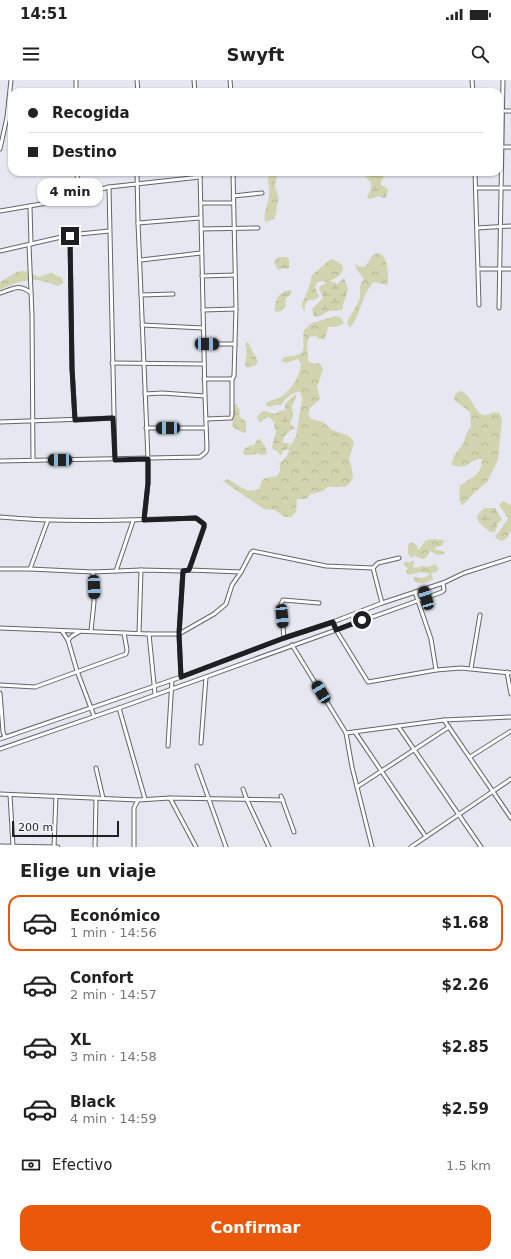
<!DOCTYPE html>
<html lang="es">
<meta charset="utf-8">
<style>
body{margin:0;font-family:"DejaVu Sans",sans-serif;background:#f2f2f2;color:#222;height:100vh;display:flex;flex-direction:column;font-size:15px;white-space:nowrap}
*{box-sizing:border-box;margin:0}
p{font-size:13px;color:#767676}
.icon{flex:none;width:22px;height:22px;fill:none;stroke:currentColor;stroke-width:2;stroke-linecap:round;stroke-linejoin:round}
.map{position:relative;height:767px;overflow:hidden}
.drawer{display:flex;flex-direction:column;background:#fff;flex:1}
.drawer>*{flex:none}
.top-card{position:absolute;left:8px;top:8px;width:495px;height:88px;border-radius:12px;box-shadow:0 1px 3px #0004;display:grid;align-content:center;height:88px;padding:0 20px;background:#fff}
.scale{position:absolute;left:12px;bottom:10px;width:107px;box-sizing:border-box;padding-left:4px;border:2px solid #1f1f23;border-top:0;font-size:11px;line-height:14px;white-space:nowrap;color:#1f1f23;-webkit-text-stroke:3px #f4f5fe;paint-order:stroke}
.end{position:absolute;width:18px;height:18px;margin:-9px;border:5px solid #1f1f23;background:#fff;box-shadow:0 0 0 2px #fff}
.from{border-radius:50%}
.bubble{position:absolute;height:28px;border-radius:12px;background:#fff;box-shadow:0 1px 3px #0004;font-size:13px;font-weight:600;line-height:28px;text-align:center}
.car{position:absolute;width:12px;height:24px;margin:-12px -6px;border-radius:5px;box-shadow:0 0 3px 1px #0007;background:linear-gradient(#222 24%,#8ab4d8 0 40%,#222 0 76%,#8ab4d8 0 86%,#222 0)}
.top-card b{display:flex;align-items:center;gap:14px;height:38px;font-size:15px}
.top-card b+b{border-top:1px solid #e0e0e0}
.top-card i{width:10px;height:10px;background:#222}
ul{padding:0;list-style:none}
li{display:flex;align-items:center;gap:12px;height:56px;margin:0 8px 6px;padding:0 12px;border:2px solid transparent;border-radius:12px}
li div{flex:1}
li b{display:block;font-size:15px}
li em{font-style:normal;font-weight:600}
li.on{border-color:#ea580c}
li>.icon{width:36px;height:36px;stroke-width:1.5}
h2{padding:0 20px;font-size:18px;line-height:48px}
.pay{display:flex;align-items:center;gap:10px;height:44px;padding:0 20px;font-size:15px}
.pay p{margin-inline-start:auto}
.button{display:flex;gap:8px;margin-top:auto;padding:8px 20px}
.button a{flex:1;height:46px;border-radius:12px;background:#ea580c;color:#fff;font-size:16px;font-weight:600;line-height:46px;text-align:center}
.status{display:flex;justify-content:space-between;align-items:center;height:28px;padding:0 20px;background:#fff;direction:ltr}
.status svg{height:11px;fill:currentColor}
header{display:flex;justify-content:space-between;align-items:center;height:52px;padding:0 20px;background:#fff;font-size:18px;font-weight:600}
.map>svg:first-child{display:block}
.forest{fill:url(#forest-crowns)}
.wetland{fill:url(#wetland-marsh)}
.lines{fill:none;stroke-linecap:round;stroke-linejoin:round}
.minor-casing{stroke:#63646c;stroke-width:5}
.minor{stroke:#fff;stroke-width:3}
.route{stroke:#1f1f23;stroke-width:5}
</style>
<div class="status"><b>14:51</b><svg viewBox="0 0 49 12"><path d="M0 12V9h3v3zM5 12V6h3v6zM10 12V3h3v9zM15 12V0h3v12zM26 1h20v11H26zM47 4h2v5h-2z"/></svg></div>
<header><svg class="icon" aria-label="menu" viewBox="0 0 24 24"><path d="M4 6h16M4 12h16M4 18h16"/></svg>Swyft<svg class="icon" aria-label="search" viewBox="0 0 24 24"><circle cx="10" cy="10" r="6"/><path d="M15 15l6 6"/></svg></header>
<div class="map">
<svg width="511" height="767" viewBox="0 0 511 767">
<defs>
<pattern id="forest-crowns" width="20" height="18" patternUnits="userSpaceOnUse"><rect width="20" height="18" fill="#d2d4af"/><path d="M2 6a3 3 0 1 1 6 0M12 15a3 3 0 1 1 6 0" fill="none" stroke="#b4b696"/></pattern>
<pattern id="wetland-marsh" width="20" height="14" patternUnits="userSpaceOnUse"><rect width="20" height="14" fill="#d2d4af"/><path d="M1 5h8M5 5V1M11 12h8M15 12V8" fill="none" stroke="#b4b696"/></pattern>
</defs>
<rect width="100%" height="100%" fill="#e6e7f0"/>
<g class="forest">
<path d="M274,92H277C277,97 276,100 275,105C275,109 277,111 278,115C279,118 276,134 275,138L267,142L265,141C263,131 269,124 269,115C270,109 268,104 268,98Z"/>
<path d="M377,173C378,173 382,175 383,176C388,182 389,198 387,205L374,202C361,214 361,235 350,248L347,243C350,234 358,226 360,217C361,208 358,207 364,199L357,190L355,184L360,187L366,186L372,176Z"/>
<path d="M331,179L337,181L342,185L343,190C339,198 334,199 326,202L323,201L317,202L315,207L319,217L314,220H308L305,225V231L303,230L302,224L309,207L312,195Z"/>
<path d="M23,191L29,192L39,197L51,193L62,198L63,203L58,206C36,196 21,199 0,210V202L17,192Z"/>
<path d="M335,236L341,238L344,243L339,246L328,247L325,259H319L315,256L309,257L307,264L308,281L313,284L319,283L323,289L317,307L320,319L310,328L308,334L311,339L323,342L332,350L344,354L350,357L354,362L349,379L351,385L353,397L350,403L345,407H327L323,411L311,414L306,419H297L296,432L291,437H285L275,430L264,429L223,401L228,399C239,405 248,416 260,408L261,402L265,398L277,396L280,391V385L279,384L287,376L289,371L288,369L296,357L302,318L300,312C292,312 286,318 281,325H276L270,327L265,325L269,321C285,320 300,299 301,284L298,279L286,283L281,281L284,277C311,275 301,269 304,250L312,243Z"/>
<path d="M460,311C476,315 474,345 493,332L499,333L502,339L498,380L487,402L474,413L462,426L459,419L460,406C472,396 481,397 482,379C468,379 469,391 452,385C452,375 458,372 463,364C466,358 465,353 471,347L470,332L454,320L455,314Z"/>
<path d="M503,421L511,425V450L507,458L502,461L496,458L495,456C499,453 505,443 508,438L499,425Z"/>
<path d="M435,459L444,460L442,466L436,467L434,469L445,472L444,474L438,475L430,471L426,478L423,479L414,476L411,478L408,473V464L411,462L418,466L417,468L419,470L426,460Z"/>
<path d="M406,481L409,483L413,481H414L413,486L414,488L424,486L428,487L435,484L439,489L436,492L431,493L433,499C427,503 420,505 414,501V497L423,498L429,495V493L420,492L408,495L406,491L408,489L403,484Z"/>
</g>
<g class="wetland">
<path d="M362,92H384L385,94L381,102V105L387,108L388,111L386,117L384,118L379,116L370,119L367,117L371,109V103Z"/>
<path d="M278,177H287L289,179V188L287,189L284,188L278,190L274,182Z"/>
<path d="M344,198L348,209L342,229C337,232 334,230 329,231C323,233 321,238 314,236L312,229L323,218L322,215L319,209L320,206L325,204L326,202L329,200L337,204Z"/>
<path d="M290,210L292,212L291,214L286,218L285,227L281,231L275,232C274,221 278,212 290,210Z"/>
<path d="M248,262L258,282L256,285L247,288L245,285L247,271L245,264Z"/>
<path d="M297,314L292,326L293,336L290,344L295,348C289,351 282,356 283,363H289C290,369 287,369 282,371V374L280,375L277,371L274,370L272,368L276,351L274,345L275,343L269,337L264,339L260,343L257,338C263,326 267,333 275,334L280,331L285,330V324L292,317Z"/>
<path d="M235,323L240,330L239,336L246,342V352L244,353L236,349L232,346Z"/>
<path d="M260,359L266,369L267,374L261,375L258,373L253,375H244L243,372C244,368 249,365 254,365L257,360Z"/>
<path d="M485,428H495L502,440L498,443L495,452C490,453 488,450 484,447C475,439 475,435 485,428Z"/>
</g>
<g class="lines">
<defs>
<g id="minor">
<path d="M76,0V12"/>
<path d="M137,0L138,12"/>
<path d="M194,0L195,12"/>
<path d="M230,0L231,12"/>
<path d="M472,0L473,12"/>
<path d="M499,31H511"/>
<path d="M499,67H511"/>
<path d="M0,69L7,37L11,0"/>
<path d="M77,92L78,116"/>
<path d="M137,92L138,143L148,379V403L144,440"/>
<path d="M475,92L479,225"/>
<path d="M109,107L115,380"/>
<path d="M476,108H511"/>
<path d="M233,116L262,113"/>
<path d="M201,123H233"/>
<path d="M30,126L31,164"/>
<path d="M0,131L53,122L109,107L200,97"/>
<path d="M138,143L200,138"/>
<path d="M477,148L511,146"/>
<path d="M201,149L258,148"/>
<path d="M70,155L72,288L75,340"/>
<path d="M29,165L32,235L33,380"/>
<path d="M0,171L70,155L109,151"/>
<path d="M141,180L201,173"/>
<path d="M479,189H511"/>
<path d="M202,196L235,195"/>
<path d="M0,213C14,209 18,203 31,213"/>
<path d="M141,215L173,214"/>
<path d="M499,228L503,0"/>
<path d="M203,230L236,229"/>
<path d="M142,245L203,248"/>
<path d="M204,264H235"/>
<path d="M112,283L204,284"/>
<path d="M204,299H232"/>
<path d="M145,314L162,313L205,316"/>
<path d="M206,339L231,338L232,334V299L234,296L236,229L233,92"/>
<path d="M0,342L113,338"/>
<path d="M146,348H206"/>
<path d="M0,381L200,377L206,372L207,369L205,316L200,92"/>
<path d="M0,437C65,443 131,440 196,438L204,444V447L189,490"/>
<path d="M373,488L378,483L399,478"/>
<path d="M0,489H30L93,492L141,490L183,491L189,490L241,492"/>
<path d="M30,489L48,440"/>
<path d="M116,491L133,441"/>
<path d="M415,512L431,559L436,590"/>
<path d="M333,542L336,550L368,602L436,590L461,588L511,593"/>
<path d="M0,548L149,554H179L214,534L226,524L232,505L241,492L251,473L253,471L326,486L373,488L382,523"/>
<path d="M62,551L68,560L77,591L94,636"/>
<path d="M91,551L94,522L93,492"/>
<path d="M139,553L141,490"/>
<path d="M149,554L155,614"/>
<path d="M284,558L281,524L283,520L319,523"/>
<path d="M68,560L72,556L79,552"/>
<path d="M292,565L346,653L352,687L372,767"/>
<path d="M471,588L480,535"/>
<path d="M507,592L511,614"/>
<path d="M181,597L179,554L183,491"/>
<path d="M0,605L35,607L126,574L127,570L124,553"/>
<path d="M0,613L3,652L5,657"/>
<path d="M119,628L145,719"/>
<path d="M444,640L511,738"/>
<path d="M398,646L481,767"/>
<path d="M355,652L426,757"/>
<path d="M346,653L444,640L511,637"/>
<path d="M0,659L181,597L284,558L333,542L382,523L443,503L464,493L511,478"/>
<path d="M201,663L206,597"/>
<path d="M168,666L172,600"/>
<path d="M0,669L119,628L442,512L444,510L443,503"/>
<path d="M470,677L511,651"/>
<path d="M197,686L226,767"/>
<path d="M96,688L103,718"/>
<path d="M357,707L449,647"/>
<path d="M243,709L247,720L269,767"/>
<path d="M0,714L138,720L170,718L283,720"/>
<path d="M10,715L13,766"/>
<path d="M281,716L294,752"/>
<path d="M170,718L196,767"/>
<path d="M0,766L58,767"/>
<path d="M54,767L56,716"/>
<path d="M95,767L96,718"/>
<path d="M134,767V728L138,720"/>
<path d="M411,767L511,699"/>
</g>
</defs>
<use href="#minor" class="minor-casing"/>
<use href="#minor" class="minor"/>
</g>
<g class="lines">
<path class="route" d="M70,156L72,288L75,340L113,338L115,380L148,379V403L144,440L196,438L204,444V447L189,490L183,491L179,554L181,597L284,558L333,542L336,550L362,540"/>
</g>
</svg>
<div class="scale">200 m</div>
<i class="end from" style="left:362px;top:540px"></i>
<i class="end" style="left:70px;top:156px"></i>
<div class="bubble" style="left:37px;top:98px;width:66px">4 min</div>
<i class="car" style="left:207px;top:264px;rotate:91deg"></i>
<i class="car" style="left:168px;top:348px;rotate:269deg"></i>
<i class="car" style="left:60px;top:380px;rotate:270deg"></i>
<i class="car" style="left:94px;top:507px;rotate:178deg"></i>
<i class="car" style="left:426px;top:518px;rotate:343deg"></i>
<i class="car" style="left:282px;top:536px;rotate:175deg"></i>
<i class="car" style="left:321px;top:612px;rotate:329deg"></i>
<div class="top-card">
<b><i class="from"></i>Recogida</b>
<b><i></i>Destino</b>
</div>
</div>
<section class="drawer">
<h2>Elige un viaje</h2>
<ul>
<li class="on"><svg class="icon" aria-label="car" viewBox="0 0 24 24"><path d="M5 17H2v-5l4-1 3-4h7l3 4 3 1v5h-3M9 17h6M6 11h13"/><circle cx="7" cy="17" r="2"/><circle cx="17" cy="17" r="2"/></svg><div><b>Económico</b><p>1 min · 14:56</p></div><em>$1.68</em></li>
<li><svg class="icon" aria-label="car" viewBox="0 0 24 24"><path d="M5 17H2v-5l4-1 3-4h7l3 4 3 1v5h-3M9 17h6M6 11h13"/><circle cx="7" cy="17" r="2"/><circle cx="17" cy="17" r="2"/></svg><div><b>Confort</b><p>2 min · 14:57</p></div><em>$2.26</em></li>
<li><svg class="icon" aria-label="car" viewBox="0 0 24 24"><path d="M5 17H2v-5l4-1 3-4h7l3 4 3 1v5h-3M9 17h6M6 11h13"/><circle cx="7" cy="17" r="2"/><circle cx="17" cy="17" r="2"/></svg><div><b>XL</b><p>3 min · 14:58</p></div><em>$2.85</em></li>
<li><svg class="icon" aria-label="car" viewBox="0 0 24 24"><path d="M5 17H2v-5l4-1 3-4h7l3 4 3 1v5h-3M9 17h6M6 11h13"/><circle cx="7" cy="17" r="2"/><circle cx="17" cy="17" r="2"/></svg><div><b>Black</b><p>4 min · 14:59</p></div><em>$2.59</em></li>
</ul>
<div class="pay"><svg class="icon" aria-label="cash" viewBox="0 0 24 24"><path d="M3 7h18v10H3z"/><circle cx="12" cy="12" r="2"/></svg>Efectivo<p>1.5 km</p></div>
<div class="button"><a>Confirmar</a></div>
</section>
